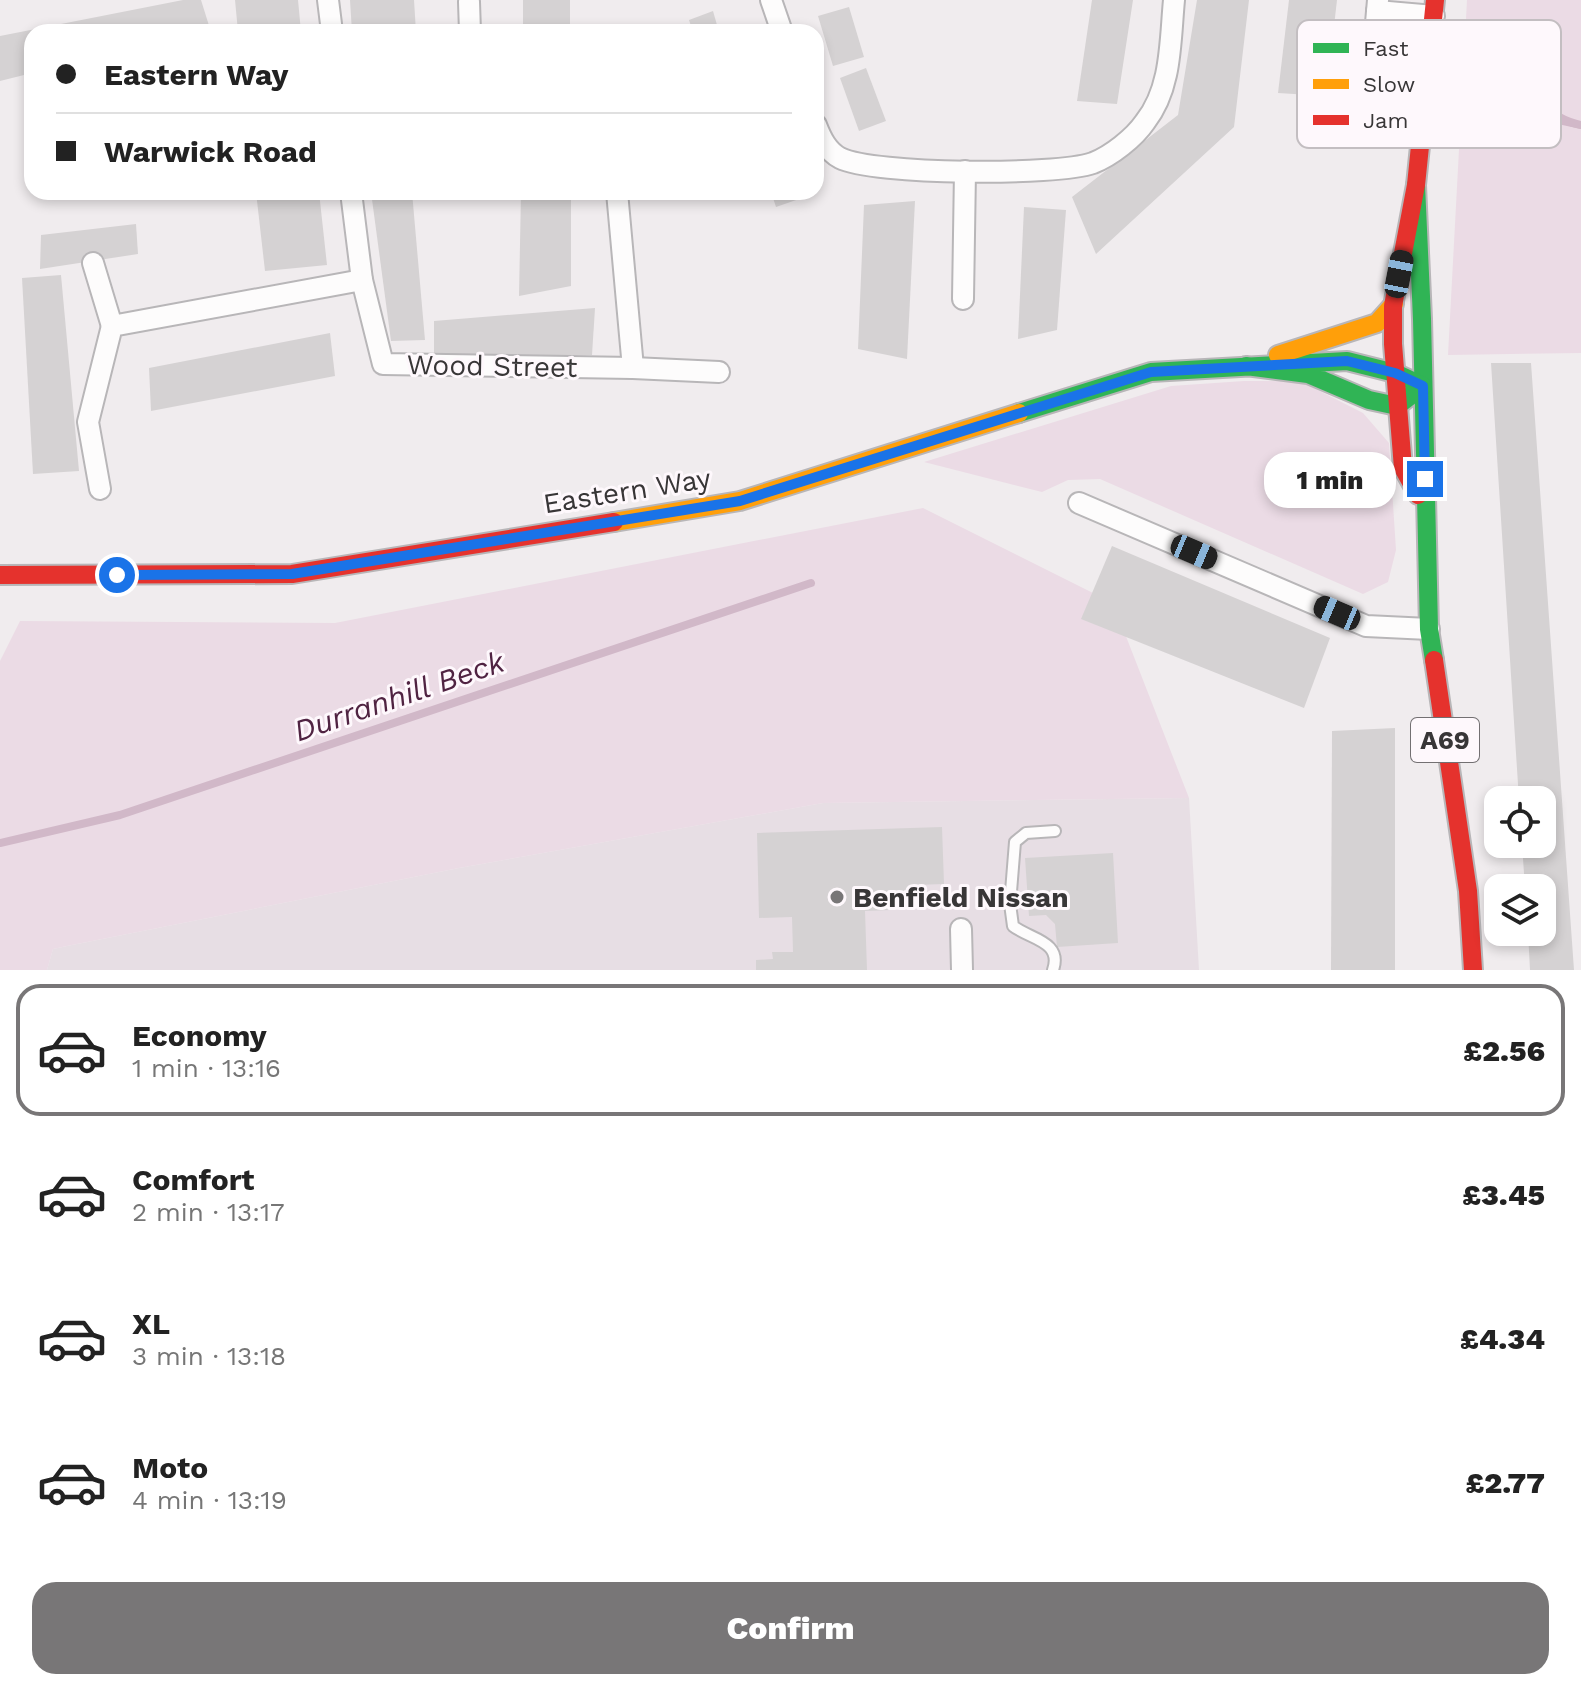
<!DOCTYPE html>
<meta charset="utf-8">
<style>
body{margin:0;font-family:"Work Sans",sans-serif;background:#f6f6f6;color:#222;height:100vh;display:flex;flex-direction:column;font-size:30px;white-space:nowrap}
*{box-sizing:border-box;margin:0}
p{font-size:26px;color:#767676}
.icon{flex:none;width:44px;height:44px;fill:none;stroke:currentColor;stroke-width:2;stroke-linecap:round;stroke-linejoin:round}
.map{position:relative;height:970px;overflow:hidden}
.sheet{display:flex;flex-direction:column;background:#fff;flex:1}
.sheet>*{flex:none}
.guide{position:absolute;left:24px;top:24px;width:800px;height:176px;border-radius:24px;box-shadow:0 4px 12px #0003;display:grid;align-content:center;height:176px;padding:0 32px;background:#fff}
.buttons{position:absolute;left:1484px;top:786px;display:grid;gap:16px}
.buttons a{display:grid;place-items:center;width:72px;height:72px;border-radius:16px;background:#fff;box-shadow:0 4px 12px #0003;font-size:40px}
.end{position:absolute;width:36px;height:36px;margin:-18px;border:10px solid #1a73e8;background:#fff;box-shadow:0 0 0 4px #fff}
.from{border-radius:50%}
.bubble{position:absolute;height:56px;border-radius:24px;background:#fff;box-shadow:0 4px 12px #0003;font-size:26px;font-weight:800;line-height:56px;text-align:center}
.car{position:absolute;width:24px;height:48px;margin:-24px -12px;border-radius:10px;box-shadow:0 0 6px 2px #0007;background:linear-gradient(#222 24%,#8ab4d8 0 40%,#222 0 76%,#8ab4d8 0 86%,#222 0)}
.guide b{display:flex;align-items:center;gap:28px;height:76px;font-size:30px}
.guide b+b{border-top:2px solid #e0e0e0}
.guide i{width:20px;height:20px;background:#222}
ul{padding:14px 0 0;list-style:none}
li{display:flex;align-items:center;gap:24px;height:132px;margin:0 16px 12px;padding:0 16px;border:4px solid transparent;border-radius:24px}
li div{flex:1}
li b{display:block;font-size:30px}
li em{font-style:normal;font-weight:800}
li.selected{border-color:#787677}
li>.icon{width:72px;height:72px;stroke-width:1.5}
.action{display:flex;gap:16px;margin-top:auto;padding:16px 32px}
.action a{flex:1;height:92px;border-radius:24px;background:#787677;color:#fff;font-size:32px;font-weight:800;line-height:92px;text-align:center}
.map>svg:first-child{display:block}
.built{fill:#e7dee4}
.green{fill:#ebdbe5}
.water{fill:#d1b8c8}
.lines{fill:none;stroke-linecap:round;stroke-linejoin:round}
.stream{stroke:#d1b8c8;stroke-width:8}
.building{fill:#d5d2d3}
.lane-casing{stroke:#b8b6b8;stroke-width:14}
.street-casing{stroke:#b8b6b8;stroke-width:24}
.fast-casing{stroke:#b8b6b8;stroke-width:22}
.slow-casing{stroke:#b8b6b8;stroke-width:22}
.jam-casing{stroke:#b8b6b8;stroke-width:22}
.lane{stroke:#fdfcfc;stroke-width:10}
.street{stroke:#fdfcfc;stroke-width:20}
.fast{stroke:#30b455;stroke-width:18}
.slow{stroke:#ff9f0a;stroke-width:18}
.jam{stroke:#e5322d;stroke-width:18}
.route{stroke:#1a73e8;stroke-width:10}
.poi-dot{fill:#787677;stroke:#fef8fc;stroke-width:3}
.labels{text-anchor:middle;dominant-baseline:central;stroke-width:6;stroke-linejoin:round;paint-order:stroke}
.shield{fill:#fef8fc;stroke:#737072;stroke-width:2}
.shield-label{font-size:26px;font-weight:bold;fill:#383637}
.street-label{font-size:28px;fill:#383637;stroke:#fef8fc}
.poi-label{font-size:28px;font-weight:bold;fill:#383637;stroke:#fef8fc;text-anchor:start}
.water-label{font-size:30px;font-style:italic;fill:#502342;stroke:#fef8fc}
.key{fill:#fef8fc;stroke:#c3bec1;stroke-width:2}
.key-label{font-size:22px;fill:#383637}
</style>
<div class="map">
<svg width="1581" height="970" viewBox="0 0 1581 970">
<rect width="100%" height="100%" fill="#f0ecee"/>
<path class="built" d="M1189,798L1199,970H47L53,949L67,946L459,868L823,803Z"/>
<g class="green">
<path d="M1467,0H1581V353L1448,355Z"/>
<path d="M1244,381H1300L1363,413L1389,443L1396,550L1388,582L1363,594L1100,479L1068,480L1042,492L924,462L1171,386Z"/>
<path d="M923,508L1113,603L1189,798L823,803L459,868L67,946L53,949L47,970H0V661L20,621L335,623Z"/>
</g>
<path class="water" d="M1489,84C1503,86 1520,89 1532,97C1552,110 1556,120 1581,125V129L1553,123L1527,102L1508,95L1472,96V85Z"/>
<g class="lines">
<g class="stream">
<path d="M1472,85C1491,84 1510,85 1528,94C1551,105 1551,119 1581,125"/>
<path d="M0,843L120,815L811,583"/>
</g>
</g>
<g class="building">
<path d="M183,0H201L211,32H32V73L0,81V36Z"/>
<path d="M235,0H298L301,32H238Z"/>
<path d="M350,0H414L416,32H352Z"/>
<rect x="523" y="0" width="47" height="32"/>
<path d="M1092,0H1133L1117,104L1077,101Z"/>
<path d="M1197,0H1249L1234,127L1096,254L1072,197L1178,115Z"/>
<path d="M1289,0H1337L1326,96L1278,93Z"/>
<path d="M849,7L864,57L833,66L818,16Z"/>
<path d="M713,11L719,32H693L689,20Z"/>
<path d="M866,68L886,121L859,131L840,78Z"/>
<path d="M256,192H319L327,265L265,271Z"/>
<path d="M371,192H412L425,340L391,341Z"/>
<path d="M521,192H571V286L519,296Z"/>
<path d="M771,192H797L799,199L776,207Z"/>
<path d="M915,201L907,359L858,349L864,205Z"/>
<path d="M1024,207L1066,210L1057,330L1018,339Z"/>
<path d="M136,224L138,254L40,269L41,235Z"/>
<path d="M61,275L79,471L33,474L22,278Z"/>
<path d="M595,308L592,355L434,357V321Z"/>
<path d="M330,333L335,376L151,411L149,368Z"/>
<path d="M1491,363H1531L1574,970H1530L1528,932H1542V888H1525L1522,844H1542V800H1519Z"/>
<path d="M1112,546L1330,638L1304,708L1081,619Z"/>
<path d="M1395,728V970H1331L1332,731Z"/>
<path d="M942,827L944,884L915,885L916,909L865,911L867,970H756V960L773,959L772,952H793L792,917L759,918L757,833Z"/>
<path d="M1113,853L1118,943L1057,947L1055,924L1046,915L1029,916L1025,858Z"/>
</g>
<g class="lines">
<defs>
<path id="lane" d="M1053,970C1063,941 1029,939 1013,926L1010,904L1015,842L1026,833L1055,831"/>
<g id="street">
<path d="M328,0L332,32"/>
<path d="M771,0L782,32"/>
<path d="M469,2L470,32"/>
<path d="M1377,11L1434,16"/>
<path d="M1372,69L1378,0"/>
<path d="M816,125C821,138 827,151 840,158C874,175 1056,176 1093,163C1111,156 1134,138 1145,122C1172,88 1170,41 1174,0"/>
<path d="M351,192L362,280L383,364L633,368L719,372"/>
<path d="M617,192L633,368"/>
<path d="M93,263L112,326"/>
<path d="M963,299L965,171"/>
<path d="M100,489L88,422L112,326L362,280"/>
<path d="M1079,503L1366,626L1429,629"/>
<path d="M961,929L962,970"/>
</g>
<g id="fast">
<path d="M1416,185L1422,319L1429,629L1434,660"/>
<path d="M1019,413L1151,372L1347,361L1395,373L1423,386L1397,406L1369,400L1308,374L1246,366"/>
</g>
<g id="slow">
<path d="M1278,355L1377,323L1394,304"/>
<path d="M614,522L740,501L1019,413"/>
</g>
<g id="jam">
<path d="M1418,495L1403,468L1393,344V306L1416,185L1435,0"/>
<path d="M0,575L292,574L614,522"/>
<path d="M1434,660L1468,891L1473,970"/>
</g>
</defs>
<use href="#lane" class="lane-casing"/>
<use href="#street" class="street-casing"/>
<use href="#fast" class="fast-casing"/>
<use href="#slow" class="slow-casing"/>
<use href="#jam" class="jam-casing"/>
<use href="#lane" class="lane"/>
<use href="#street" class="street"/>
<use href="#fast" class="fast"/>
<use href="#slow" class="slow"/>
<use href="#jam" class="jam"/>
</g>
<g class="lines">
<path class="route" d="M117,575L292,574L740,501L1151,372L1347,361L1395,373L1423,386L1425,479"/>
</g>
<circle class="poi-dot" cx="837" cy="897" r="8"/>
<g class="labels">
<rect class="shield" x="1411" y="718" width="68" height="44" rx="6"/>
<g class="shield-label">
<text x="1445" y="740">A69</text>
</g>
<g class="street-label">
<text transform="translate(492 366) rotate(1)">Wood Street</text>
<text transform="translate(627 491) rotate(-9)">Eastern Way</text>
</g>
<g class="poi-label">
<text x="853" y="897">Benfield Nissan</text>
</g>
<g class="water-label">
<text transform="translate(399 696) rotate(-19)">Durranhill Beck</text>
</g>
</g>
<rect x="1297" y="20" width="264" height="128" rx="12" class="key"/>
<rect x="1313" y="43" width="36" height="10" fill="#30b455"/>
<rect x="1313" y="79" width="36" height="10" fill="#ff9f0a"/>
<rect x="1313" y="115" width="36" height="10" fill="#e5322d"/>
<g class="key-label">
<text x="1363" y="56">Fast</text>
<text x="1363" y="92">Slow</text>
<text x="1363" y="128">Jam</text>
</g>
</svg>
<div class="buttons">
<a><svg class="icon" aria-label="locate" viewBox="0 0 24 24"><circle cx="12" cy="12" r="6"/><path d="M12 2v4M12 18v4M2 12h4M18 12h4"/></svg></a>
<a><svg class="icon" aria-label="layers" viewBox="0 0 24 24"><path d="M12 4l9 5-9 5-9-5zM3 14l9 5 9-5"/></svg></a>
</div>
<i class="end from" style="left:117px;top:575px"></i>
<i class="end" style="left:1425px;top:479px"></i>
<div class="bubble" style="left:1264px;top:452px;width:132px">1 min</div>
<i class="car" style="left:1399px;top:274px;rotate:11deg"></i>
<i class="car" style="left:1194px;top:552px;rotate:113deg"></i>
<i class="car" style="left:1337px;top:613px;rotate:293deg"></i>
<div class="guide">
<b><i class="from"></i>Eastern Way</b>
<b><i></i>Warwick Road</b>
</div>
</div>
<section class="sheet">
<ul>
<li class="selected"><svg class="icon" aria-label="car" viewBox="0 0 24 24"><path d="M5 17H2v-5l4-1 3-4h7l3 4 3 1v5h-3M9 17h6M6 11h13"/><circle cx="7" cy="17" r="2"/><circle cx="17" cy="17" r="2"/></svg><div><b>Economy</b><p>1 min · 13:16</p></div><em>£2.56</em></li>
<li><svg class="icon" aria-label="car" viewBox="0 0 24 24"><path d="M5 17H2v-5l4-1 3-4h7l3 4 3 1v5h-3M9 17h6M6 11h13"/><circle cx="7" cy="17" r="2"/><circle cx="17" cy="17" r="2"/></svg><div><b>Comfort</b><p>2 min · 13:17</p></div><em>£3.45</em></li>
<li><svg class="icon" aria-label="car" viewBox="0 0 24 24"><path d="M5 17H2v-5l4-1 3-4h7l3 4 3 1v5h-3M9 17h6M6 11h13"/><circle cx="7" cy="17" r="2"/><circle cx="17" cy="17" r="2"/></svg><div><b>XL</b><p>3 min · 13:18</p></div><em>£4.34</em></li>
<li><svg class="icon" aria-label="car" viewBox="0 0 24 24"><path d="M5 17H2v-5l4-1 3-4h7l3 4 3 1v5h-3M9 17h6M6 11h13"/><circle cx="7" cy="17" r="2"/><circle cx="17" cy="17" r="2"/></svg><div><b>Moto</b><p>4 min · 13:19</p></div><em>£2.77</em></li>
</ul>
<div class="action"><a>Confirm</a></div>
</section>
